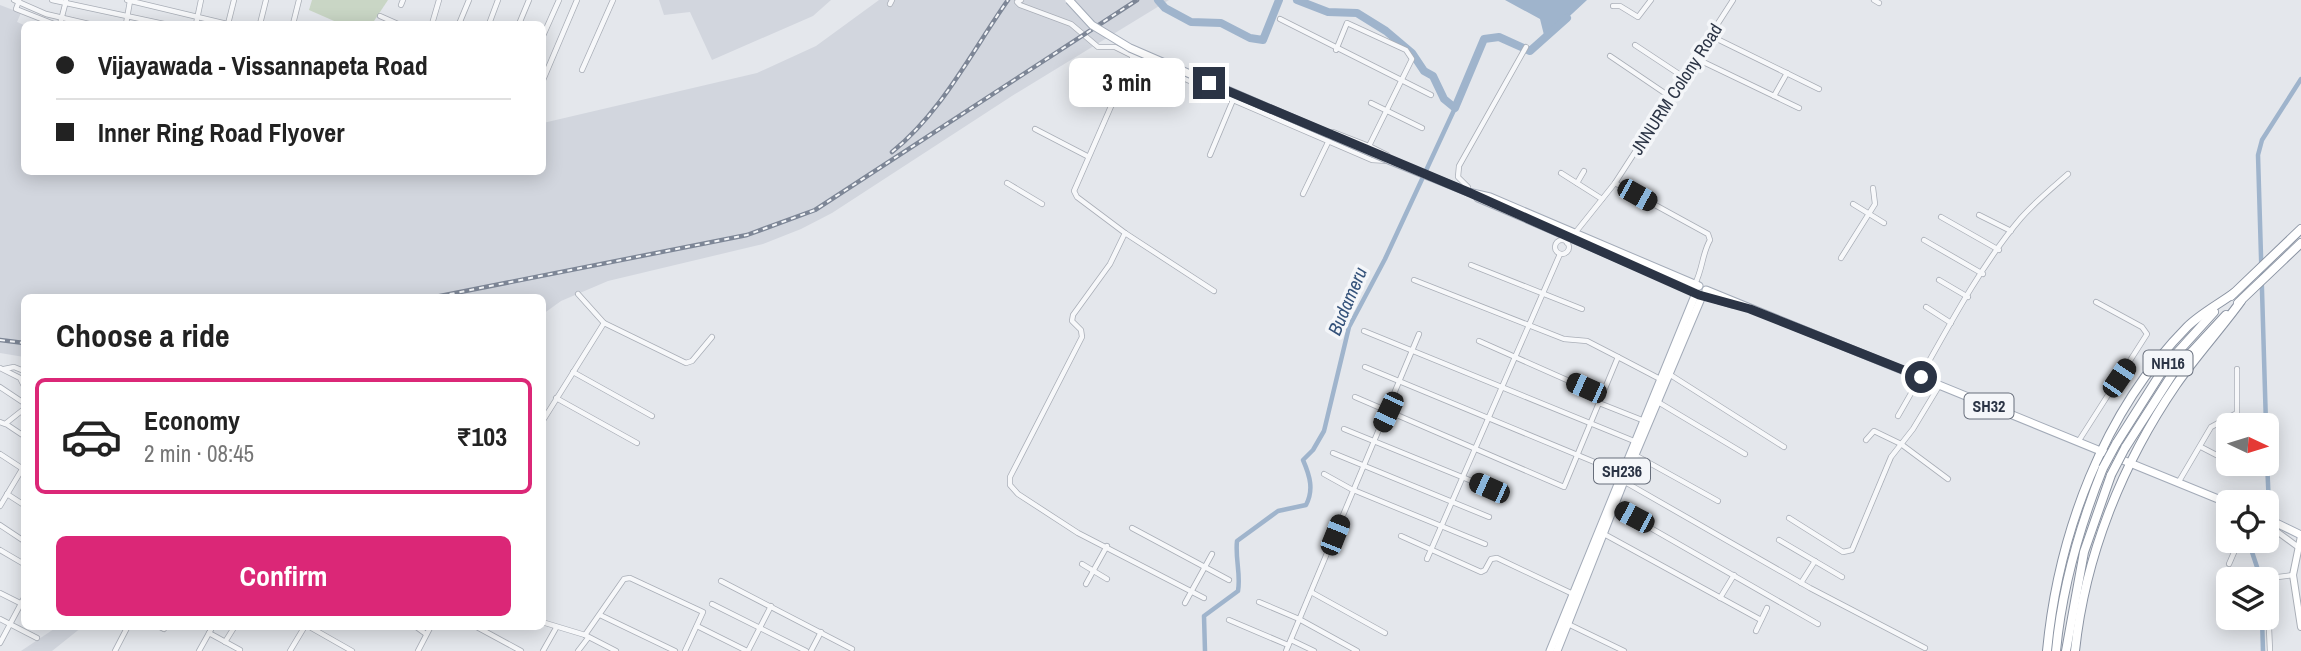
<!DOCTYPE html>
<meta charset="utf-8">
<style>
body{margin:0;font-family:"Archivo Narrow",sans-serif;background:#f2f2f2;color:#222;height:100vh;display:flex;flex-direction:column;font-size:26px;white-space:nowrap}
*{box-sizing:border-box;margin:0}
p{font-size:23px;color:#767676}
.icon{flex:none;width:38px;height:38px;fill:none;stroke:currentColor;stroke-width:2;stroke-linecap:round;stroke-linejoin:round}
.map{position:relative;flex:1;overflow:hidden}
.sheet{position:absolute;left:21px;top:294px;width:525px;height:336px;display:flex;flex-direction:column;background:#fff;border-radius:10px;box-shadow:0 4px 18px #0003}
.sheet>*{flex:none}
.hud{position:absolute;left:21px;top:21px;width:525px;height:154px;border-radius:10px;box-shadow:0 4px 18px #0003;display:grid;align-content:center;height:154px;padding:0 35px;background:#fff}
.needle{width:46px;rotate:94deg}
.buttons{position:absolute;left:2216px;top:413px;display:grid;gap:14px}
.buttons a{display:grid;place-items:center;width:63px;height:63px;border-radius:10px;background:#fff;box-shadow:0 4px 18px #0003;font-size:35px}
.end{position:absolute;width:32px;height:32px;margin:-16px;border:9px solid #2b3445;background:#fff;box-shadow:0 0 0 4px #fff}
.from{border-radius:50%}
.bubble{position:absolute;height:49px;border-radius:10px;background:#fff;box-shadow:0 4px 18px #0003;font-size:23px;font-weight:700;line-height:49px;text-align:center}
.car{position:absolute;width:21px;height:42px;margin:-21px -10px;border-radius:9px;box-shadow:0 0 5px 2px #0007;background:linear-gradient(#222 24%,#8ab4d8 0 40%,#222 0 76%,#8ab4d8 0 86%,#222 0)}
.hud b{display:flex;align-items:center;gap:24px;height:66px;font-size:26px}
.hud b+b{border-top:2px solid #e0e0e0}
.hud i{width:18px;height:18px;background:#222}
ul{padding:0;list-style:none}
li{display:flex;align-items:center;gap:21px;height:116px;margin:0 14px 10px;padding:0 21px;border:4px solid transparent;border-radius:10px}
li div{flex:1}
li b{display:block;font-size:26px}
li em{font-style:normal;font-weight:700}
li.selected{border-color:#db2777}
li>.icon{width:63px;height:63px;stroke-width:1.5}
h2{padding:0 35px;font-size:32px;line-height:84px}
.button{display:flex;gap:14px;margin-top:auto;padding:14px 35px}
.button a{flex:1;height:80px;border-radius:10px;background:#db2777;color:#fff;font-size:28px;font-weight:700;line-height:80px;text-align:center}
.map>svg:first-child{display:block}
.built{fill:#d2d6de}
.green{fill:#c9d6c5}
.water{fill:#9fb4cc}
.lines{fill:none;stroke-linecap:round;stroke-linejoin:round}
.canal{stroke:#9fb4cc;stroke-width:4.5}
.river{stroke:#9fb4cc;stroke-width:8}
.minor-casing{stroke:#a9aeb7;stroke-width:6}
.tertiary-casing{stroke:#a9aeb7;stroke-width:7}
.secondary-casing{stroke:#a9aeb7;stroke-width:8}
.primary-casing{stroke:#a3abb8;stroke-width:9}
.trunk-casing{stroke:#8b94a3;stroke-width:10}
.minor{stroke:#f7f8fa;stroke-width:4.5}
.tertiary{stroke:#f7f8fa;stroke-width:5}
.secondary{stroke:#fff;stroke-width:6}
.primary{stroke:#fff;stroke-width:7}
.trunk{stroke:#fff;stroke-width:8}
.rail-casing{stroke:#7d8696;stroke-width:4.5}
.rail{stroke:#f4f6f9;stroke-width:2;stroke-dasharray:5;stroke-linecap:butt}
.primary-bridge-casing{stroke:#a3abb8;stroke-width:9;stroke-linecap:butt}
.trunk-bridge-casing{stroke:#8b94a3;stroke-width:10;stroke-linecap:butt}
.primary-bridge{stroke:#fff;stroke-width:7}
.trunk-bridge{stroke:#fff;stroke-width:8}
.route{stroke:#2b3445;stroke-width:9}
.labels{text-anchor:middle;dominant-baseline:central;stroke-width:7;stroke-linejoin:round;paint-order:stroke}
.shield{fill:#f4f6f9;stroke:#676e7b;stroke-width:2}
.shield-label{font-size:16px;font-weight:bold;fill:#2b3445}
.street-label{font-size:18px;fill:#2b3445;stroke:#f4f6f9}
.water-label{font-size:19px;font-style:italic;fill:#34527a;stroke:#f4f6f9}
</style>
<div class="map">
<svg width="2301" height="651" viewBox="0 0 2301 651">
<rect width="100%" height="100%" fill="#e4e7ec"/>
<g class="built">
<path d="M659,0H831L813,16L712,60L690,12L664,15Z"/>
<path d="M879,0H1169L1015,94L832,213L801,229L763,244L608,281L561,301L543,314L542,298H24V357L0,353V5L21,13L17,22L24,25V172H542L543,123L757,73L816,46Z"/>
<path d="M57,627H82L52,651H21Z"/>
</g>
<path class="green" d="M312,0H388L372,24H341L309,10Z"/>
<path class="water" d="M1505,0H1587L1545,39L1540,19Z"/>
<g class="lines">
<g class="canal">
<path d="M2266,425L2258,155L2262,140L2301,79"/>
<path d="M2266,437L2269,507L2266,514"/>
<path d="M2256,541L2252,552L2261,579"/>
<path d="M2262,618L2263,651"/>
<path d="M1205,651L1204,616L1238,591C1241,574 1235,559 1237,541L1278,511L1306,505C1314,490 1310,476 1303,460L1313,450L1324,431L1349,327L1385,259L1455,108"/>
</g>
<g class="river">
<path d="M1158,0L1165,8L1191,22L1221,23L1250,38L1263,40L1279,0"/>
<path d="M1297,0L1328,12L1357,13L1386,31L1412,53L1424,71L1433,76L1444,99L1455,108L1484,39L1499,37L1530,51L1567,18"/>
</g>
<defs>
<g id="minor">
<path d="M14,0L46,14L89,24"/>
<path d="M52,0L164,24"/>
<path d="M127,0L227,24"/>
<path d="M1021,0L1017,2L1020,5L1071,24L1098,47H1115L1133,56"/>
<path d="M1874,0L1879,3"/>
<path d="M19,1L16,9L54,24"/>
<path d="M890,4L892,0"/>
<path d="M401,5L403,0"/>
<path d="M1613,6H1620L1638,17L1651,0"/>
<path d="M380,16L398,24"/>
<path d="M1280,19L1431,95"/>
<path d="M60,24L66,1"/>
<path d="M126,24L130,1"/>
<path d="M196,24L201,0"/>
<path d="M228,24L234,0"/>
<path d="M260,24L266,0"/>
<path d="M293,24L299,0"/>
<path d="M432,24L439,0"/>
<path d="M459,24L469,0"/>
<path d="M489,24L498,0"/>
<path d="M519,24L529,0"/>
<path d="M1711,36L1819,89"/>
<path d="M542,38L559,0"/>
<path d="M1635,45L1685,78"/>
<path d="M1610,56L1672,98"/>
<path d="M1697,59L1799,108"/>
<path d="M582,70L613,0"/>
<path d="M543,80L577,0"/>
<path d="M1774,96L1787,73"/>
<path d="M1233,100L1372,160L1390,161"/>
<path d="M1371,103L1422,128"/>
<path d="M1035,129L1087,156"/>
<path d="M1369,146L1387,155L1390,160"/>
<path d="M1210,155L1233,100L1133,56L1074,191L1077,197L1125,233L1214,291"/>
<path d="M1561,173L1602,199"/>
<path d="M1007,183L1042,204"/>
<path d="M1577,183L1584,171"/>
<path d="M1615,183L1708,234L1710,240C1702,254 1703,268 1695,284"/>
<path d="M1468,192V187L1458,177L1459,166L1526,47"/>
<path d="M1303,194L1333,132L1369,146L1412,59L1406,50L1347,23L1336,50"/>
<path d="M1853,204L1884,223"/>
<path d="M1979,215L2011,231"/>
<path d="M1941,217L1999,250"/>
<path d="M1125,233L1110,264L1073,315L1072,321L1081,330L1082,337L1010,477V485L1018,494L1078,533L1204,598"/>
<path d="M1924,240L1983,274"/>
<circle cx="1562" cy="247" r="7"/>
<path d="M1567,243L1615,183L1733,0"/>
<path d="M1841,258L1875,204L1873,188"/>
<path d="M1471,265L1582,309"/>
<path d="M1414,280L1564,339L1587,341L1618,357"/>
<path d="M1939,280L1968,297"/>
<path d="M578,294L604,323"/>
<path d="M1926,307L1951,323"/>
<path d="M1364,331L1634,441"/>
<path d="M1479,341L1603,396"/>
<path d="M1365,367L1621,473"/>
<path d="M0,368L20,378L24,386"/>
<path d="M4,369L14,367L24,371"/>
<path d="M573,372L652,416"/>
<path d="M1669,374L1784,447"/>
<path d="M0,387L24,403"/>
<path d="M1355,397L1564,487L1618,357L1660,379"/>
<path d="M556,398L637,443"/>
<path d="M1658,402L1745,454"/>
<path d="M1599,403L1642,420"/>
<path d="M1898,416C1935,353 1974,273 2021,218C2035,202 2052,188 2068,174"/>
<path d="M0,422L5,424L24,409"/>
<path d="M542,422L604,323L686,363L692,361L712,337"/>
<path d="M6,424L24,436"/>
<path d="M1344,429L1489,488"/>
<path d="M1866,440L1874,431L1901,444L1948,479"/>
<path d="M2078,442L2147,334L2142,327L2096,302"/>
<path d="M2201,447L2228,461"/>
<path d="M1333,453L1489,517"/>
<path d="M0,454L23,469"/>
<path d="M1635,455L1718,501"/>
<path d="M2234,464L2237,465"/>
<path d="M1324,474L1351,489L1485,544"/>
<path d="M1625,482L1810,588L1925,648"/>
<path d="M2178,483L2211,427L2237,413V369"/>
<path d="M7,494L24,505"/>
<path d="M0,506L24,466"/>
<path d="M1614,507L1818,624"/>
<path d="M1789,518L1843,552L1852,550L1891,457L1913,429L1939,386"/>
<path d="M0,525L24,541"/>
<path d="M1132,528L1229,580"/>
<path d="M1604,534L1761,620"/>
<path d="M1401,536L1481,572L1485,570L1491,559L1497,558L1573,594"/>
<path d="M1779,540L1842,577"/>
<path d="M0,550L24,564"/>
<path d="M1427,559L1560,254"/>
<path d="M1082,564L1107,579"/>
<path d="M2229,564L2239,541"/>
<path d="M721,581L852,649"/>
<path d="M1801,583L1815,561"/>
<path d="M1086,584L1107,546"/>
<path d="M1311,592L1385,633"/>
<path d="M0,593L24,605"/>
<path d="M1720,598L1734,575"/>
<path d="M1259,602L1299,619L1357,651"/>
<path d="M1185,603L1212,554"/>
<path d="M712,604L806,651"/>
<path d="M600,615L675,651"/>
<path d="M0,619L37,638"/>
<path d="M1229,620L1288,645"/>
<path d="M542,622L585,635L624,579L630,578L703,612L685,651"/>
<path d="M1568,624L1624,651"/>
<path d="M158,626L164,629"/>
<path d="M308,626L352,651"/>
<path d="M415,626L426,634"/>
<path d="M475,626L521,651"/>
<path d="M697,626L747,651"/>
<path d="M1756,631L1767,608"/>
<path d="M209,633L240,650"/>
<path d="M585,635L616,651"/>
<path d="M1291,640L1314,651"/>
<path d="M225,642L235,626"/>
<path d="M0,643L24,598"/>
<path d="M115,651L128,626"/>
<path d="M199,651L213,626"/>
<path d="M290,651L305,626"/>
<path d="M418,651L431,626"/>
<path d="M543,651L556,628"/>
<path d="M578,651L588,638"/>
<path d="M748,651L771,606"/>
<path d="M811,651L821,632"/>
<path d="M1286,651L1419,334"/>
<path d="M2270,651L2267,582L2270,578L2293,575"/>
</g>
<path id="tertiary" d="M2269,519L2268,525L2298,547"/>
<path id="secondary" d="M2301,536L2293,575L2301,627"/>
<g id="primary">
<path d="M1391,161L1468,192L1490,197L1699,286"/>
<path d="M1478,198L1696,292"/>
<path d="M1706,290L2228,503"/>
<path d="M1703,295L1732,304"/>
<path d="M2266,518L2301,535"/>
<path d="M1550,651L1696,293"/>
<path d="M1557,651L1624,481L1702,296"/>
</g>
<g id="trunk">
<path d="M2231,296L2301,229"/>
<path d="M2238,303L2301,243"/>
<path d="M2116,444L2166,365L2214,312"/>
<path d="M2125,448L2175,370L2226,315"/>
<path d="M2047,651C2058,535 2103,412 2187,327C2200,314 2219,304 2234,293"/>
<path d="M2056,651C2062,587 2079,528 2103,468"/>
<path d="M2066,651L2084,552L2111,475"/>
<path d="M2075,651C2085,556 2122,464 2176,385C2196,356 2220,330 2241,301"/>
</g>
</defs>
<use href="#minor" class="minor-casing"/>
<use href="#tertiary" class="tertiary-casing"/>
<use href="#secondary" class="secondary-casing"/>
<use href="#primary" class="primary-casing"/>
<use href="#trunk" class="trunk-casing"/>
<use href="#minor" class="minor"/>
<use href="#tertiary" class="tertiary"/>
<use href="#secondary" class="secondary"/>
<use href="#primary" class="primary"/>
<use href="#trunk" class="trunk"/>
<defs>
<g id="rail">
<path d="M892,152C942,112 972,51 1008,0"/>
<path d="M430,298L747,235L815,210L1137,0"/>
<path d="M0,340L24,343"/>
</g>
</defs>
<use href="#rail" class="rail-casing"/>
<use href="#rail" class="rail"/>
<defs>
<path id="primary-bridge" d="M1069,0L1092,25L1130,48L1391,161"/>
<g id="trunk-bridge">
<path d="M2103,468L2116,444"/>
<path d="M2111,475L2125,448"/>
</g>
</defs>
<use href="#primary-bridge" class="primary-bridge-casing"/>
<use href="#trunk-bridge" class="trunk-bridge-casing"/>
<use href="#primary-bridge" class="primary-bridge"/>
<use href="#trunk-bridge" class="trunk-bridge"/>
</g>
<g class="lines">
<path class="route" d="M1209,83L1468,192L1699,295L1750,309L1921,377"/>
</g>
<g class="labels">
<g class="shield">
<rect x="2143.5" y="350.5" width="49" height="25" rx="5"/>
<rect x="1964.5" y="393.5" width="49" height="25" rx="5"/>
<rect x="1594" y="458.5" width="56" height="25" rx="5"/>
</g>
<g class="shield-label">
<text x="2168" y="363">NH16</text>
<text x="1989" y="406">SH32</text>
<text x="1622" y="471">SH236</text>
</g>
<g class="street-label">
<text transform="translate(1676 89) rotate(-57)">JNNURM Colony Road</text>
</g>
<g class="water-label">
<text transform="translate(1347 301) rotate(-67)">Budameru</text>
</g>
</g>
</svg>
<div class="buttons">
<a><svg class="needle" viewBox="-14 -14 28 28"><path d="M0-13l5 13h-10z" fill="#e53935"/><path d="M0 13l5-13h-10z" fill="#767676"/></svg></a>
<a><svg class="icon" aria-label="locate" viewBox="0 0 24 24"><circle cx="12" cy="12" r="6"/><path d="M12 2v4M12 18v4M2 12h4M18 12h4"/></svg></a>
<a><svg class="icon" aria-label="layers" viewBox="0 0 24 24"><path d="M12 4l9 5-9 5-9-5zM3 14l9 5 9-5"/></svg></a>
</div>
<i class="end from" style="left:1921px;top:377px"></i>
<i class="end" style="left:1209px;top:83px"></i>
<div class="bubble" style="left:1069px;top:58px;width:116px">3 min</div>
<i class="car" style="left:1637px;top:195px;rotate:119deg"></i>
<i class="car" style="left:2119px;top:378px;rotate:34deg"></i>
<i class="car" style="left:1586px;top:388px;rotate:294deg"></i>
<i class="car" style="left:1388px;top:412px;rotate:205deg"></i>
<i class="car" style="left:1489px;top:488px;rotate:294deg"></i>
<i class="car" style="left:1634px;top:517px;rotate:298deg"></i>
<i class="car" style="left:1335px;top:535px;rotate:22deg"></i>
<div class="hud">
<b><i class="from"></i>Vijayawada - Vissannapeta Road</b>
<b><i></i>Inner Ring Road Flyover</b>
</div>
<section class="sheet">
<h2>Choose a ride</h2>
<ul>
<li class="selected"><svg class="icon" aria-label="car" viewBox="0 0 24 24"><path d="M5 17H2v-5l4-1 3-4h7l3 4 3 1v5h-3M9 17h6M6 11h13"/><circle cx="7" cy="17" r="2"/><circle cx="17" cy="17" r="2"/></svg><div><b>Economy</b><p>2 min · 08:45</p></div><em>₹103</em></li>
</ul>
<div class="button"><a>Confirm</a></div>
</section>
</div>
